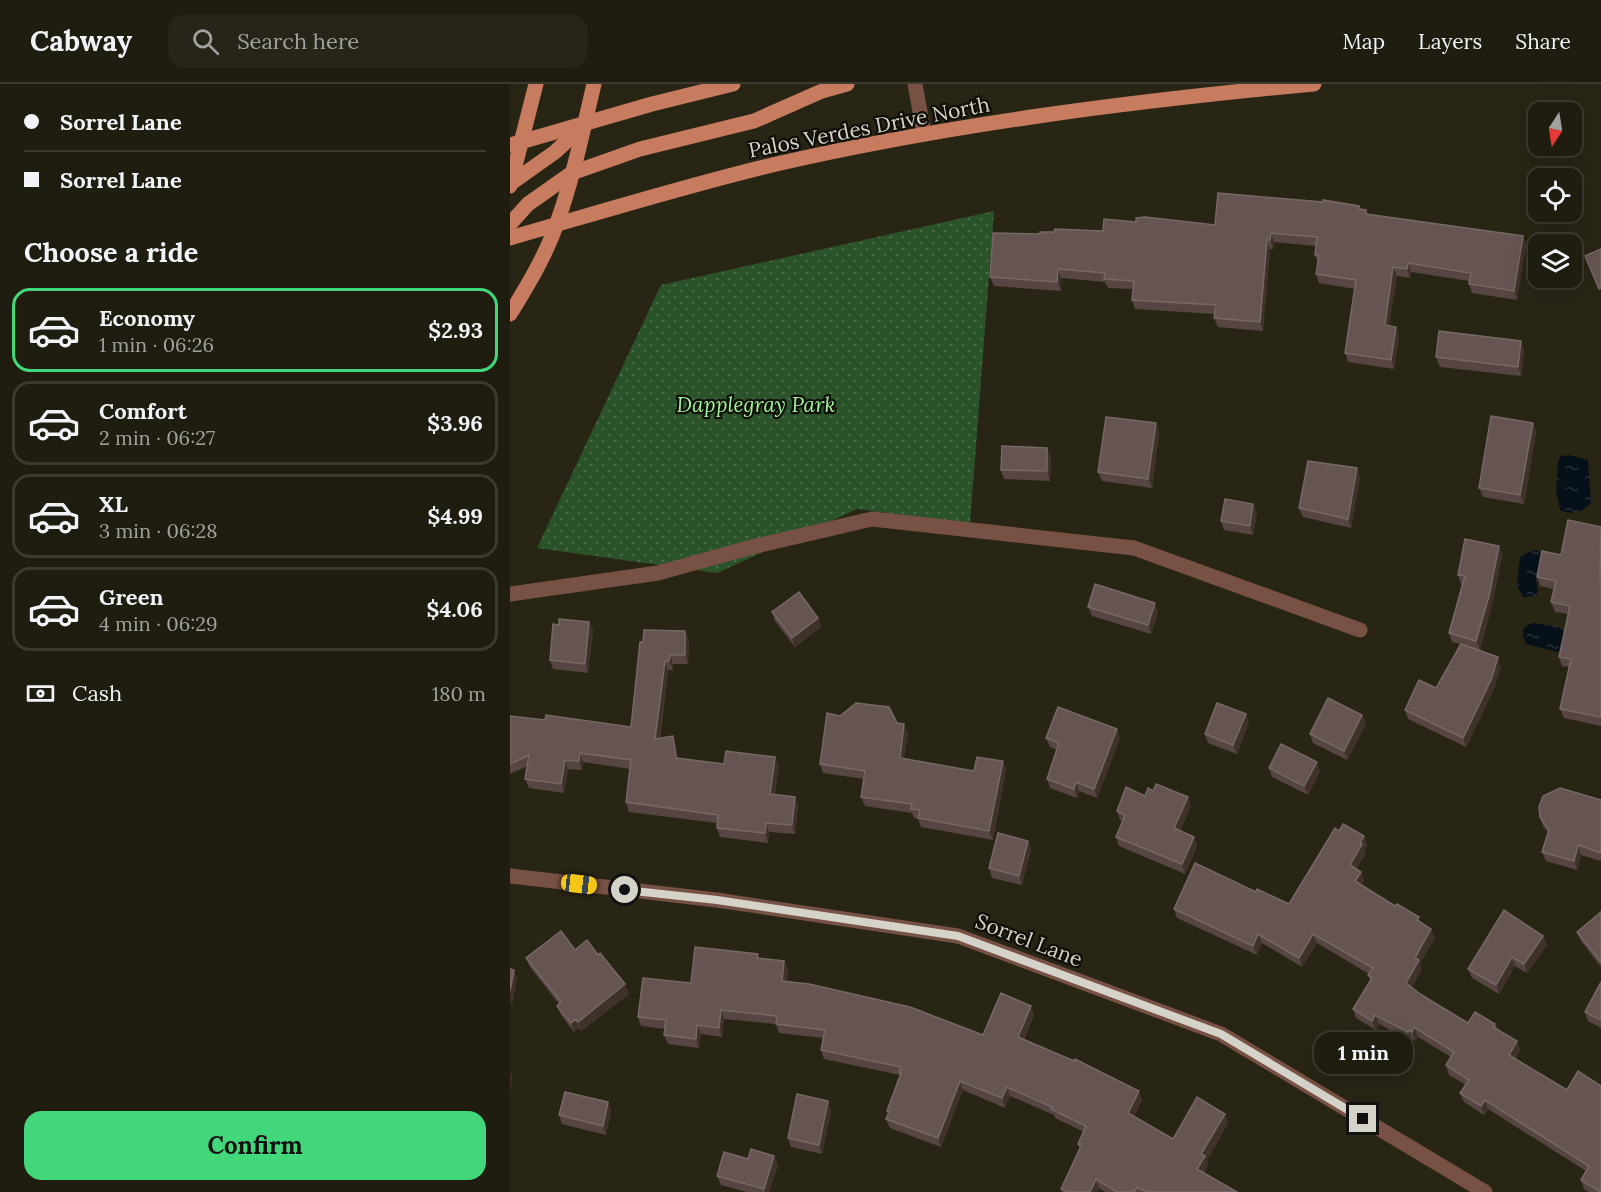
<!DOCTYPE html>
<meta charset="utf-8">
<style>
body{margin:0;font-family:Lora,serif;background:#272519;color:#f1f3f6;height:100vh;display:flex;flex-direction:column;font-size:22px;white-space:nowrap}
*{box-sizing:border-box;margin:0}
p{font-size:20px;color:#a1a19f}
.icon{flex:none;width:33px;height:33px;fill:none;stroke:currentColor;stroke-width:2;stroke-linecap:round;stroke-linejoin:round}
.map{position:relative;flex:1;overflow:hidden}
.sheet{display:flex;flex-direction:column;background:#1f1c10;width:510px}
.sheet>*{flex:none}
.top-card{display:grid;align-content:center;height:132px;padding:0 24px;background:#1f1c10}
.needle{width:39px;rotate:192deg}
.fabs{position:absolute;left:1018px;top:18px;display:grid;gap:12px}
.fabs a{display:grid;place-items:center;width:54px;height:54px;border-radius:12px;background:#1f1c10;box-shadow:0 6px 24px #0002,0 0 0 2px #3c3a30;font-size:30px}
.end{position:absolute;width:27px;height:27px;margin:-14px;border:8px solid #d5d3c9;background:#111;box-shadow:0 0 0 3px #111}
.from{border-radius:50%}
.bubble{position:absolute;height:42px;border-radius:18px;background:#1f1c10;box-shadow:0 6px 24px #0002,0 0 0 2px #3c3a30;font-size:20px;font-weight:800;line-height:42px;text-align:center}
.car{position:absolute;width:18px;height:36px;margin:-18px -9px;border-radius:8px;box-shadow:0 0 4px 2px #0007;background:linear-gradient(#f5c518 24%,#345 0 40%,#f5c518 0 76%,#345 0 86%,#f5c518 0)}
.top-card b{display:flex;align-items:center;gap:21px;height:57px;font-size:22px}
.top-card b+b{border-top:2px solid #3c3a30}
.top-card i{width:15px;height:15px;background:#f1f3f6}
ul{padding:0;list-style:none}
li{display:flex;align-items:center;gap:18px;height:84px;margin:0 12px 9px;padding:0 12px;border:3px solid #3c3a30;border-radius:18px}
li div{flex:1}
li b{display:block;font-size:22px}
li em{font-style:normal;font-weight:800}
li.active{border-color:#43d77b}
li>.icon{width:54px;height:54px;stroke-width:1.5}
h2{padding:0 24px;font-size:27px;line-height:72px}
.pay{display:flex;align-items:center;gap:15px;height:66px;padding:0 24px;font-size:22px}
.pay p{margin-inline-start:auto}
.primary-button{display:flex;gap:12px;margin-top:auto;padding:12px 24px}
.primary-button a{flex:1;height:69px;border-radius:18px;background:#43d77b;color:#111;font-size:24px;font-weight:800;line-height:69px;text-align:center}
header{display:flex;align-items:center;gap:36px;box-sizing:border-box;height:84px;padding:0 30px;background:#1f1c10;border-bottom:2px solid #3c3a30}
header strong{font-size:28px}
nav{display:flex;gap:33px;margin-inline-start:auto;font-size:21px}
.search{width:420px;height:54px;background:#272519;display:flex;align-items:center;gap:15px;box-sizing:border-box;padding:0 21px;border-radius:18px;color:#a1a19f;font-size:22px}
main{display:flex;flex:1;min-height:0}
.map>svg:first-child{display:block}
.grass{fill:url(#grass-dots)}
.water{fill:url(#water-ripples)}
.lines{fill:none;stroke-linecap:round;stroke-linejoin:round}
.minor{stroke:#775144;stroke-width:15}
.major{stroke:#c77b5f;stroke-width:15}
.wall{fill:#574544}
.shaded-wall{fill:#3f322b}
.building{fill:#655452;stroke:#766865;stroke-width:1.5}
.route{stroke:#d5d3c9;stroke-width:8}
.labels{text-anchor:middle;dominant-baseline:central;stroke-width:4.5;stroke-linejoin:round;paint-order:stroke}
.street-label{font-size:21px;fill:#d5d3c9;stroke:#100e08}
.park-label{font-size:21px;font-style:italic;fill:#9ef597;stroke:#100e08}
</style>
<header>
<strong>Cabway</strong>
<div class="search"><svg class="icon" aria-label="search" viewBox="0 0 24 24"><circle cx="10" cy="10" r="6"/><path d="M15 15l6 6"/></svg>Search here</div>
<nav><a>Map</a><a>Layers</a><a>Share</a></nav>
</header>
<main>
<section class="sheet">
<div class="top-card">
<b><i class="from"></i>Sorrel Lane</b>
<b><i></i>Sorrel Lane</b>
</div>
<h2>Choose a ride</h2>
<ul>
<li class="active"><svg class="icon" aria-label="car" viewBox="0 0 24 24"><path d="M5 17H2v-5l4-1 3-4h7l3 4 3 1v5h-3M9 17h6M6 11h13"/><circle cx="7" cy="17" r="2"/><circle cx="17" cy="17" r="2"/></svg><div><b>Economy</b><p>1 min · 06:26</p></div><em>$2.93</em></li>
<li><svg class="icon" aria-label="car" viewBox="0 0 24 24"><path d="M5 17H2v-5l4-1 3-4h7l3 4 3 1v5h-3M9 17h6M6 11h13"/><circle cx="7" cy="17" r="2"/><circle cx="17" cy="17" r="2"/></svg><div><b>Comfort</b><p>2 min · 06:27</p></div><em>$3.96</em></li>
<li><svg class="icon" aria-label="car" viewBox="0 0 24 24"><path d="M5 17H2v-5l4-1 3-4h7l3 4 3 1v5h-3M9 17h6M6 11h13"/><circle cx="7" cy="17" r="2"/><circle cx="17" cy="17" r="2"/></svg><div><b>XL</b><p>3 min · 06:28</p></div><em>$4.99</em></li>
<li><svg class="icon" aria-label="car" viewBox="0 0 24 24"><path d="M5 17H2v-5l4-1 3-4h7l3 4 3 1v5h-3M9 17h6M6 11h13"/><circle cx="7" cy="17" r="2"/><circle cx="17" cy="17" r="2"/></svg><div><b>Green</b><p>4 min · 06:29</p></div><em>$4.06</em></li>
</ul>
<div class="pay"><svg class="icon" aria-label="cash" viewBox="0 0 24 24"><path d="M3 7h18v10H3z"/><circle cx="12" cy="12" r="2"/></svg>Cash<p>180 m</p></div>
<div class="primary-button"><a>Confirm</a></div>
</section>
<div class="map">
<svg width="1091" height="1108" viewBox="0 0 1091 1108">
<defs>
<pattern id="grass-dots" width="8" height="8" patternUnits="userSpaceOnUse" patternTransform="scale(1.5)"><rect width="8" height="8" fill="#2b5329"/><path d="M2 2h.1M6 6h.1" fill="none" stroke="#496b47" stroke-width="1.8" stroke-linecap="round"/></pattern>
<pattern id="water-ripples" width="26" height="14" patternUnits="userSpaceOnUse" patternTransform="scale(1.5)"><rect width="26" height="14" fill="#051018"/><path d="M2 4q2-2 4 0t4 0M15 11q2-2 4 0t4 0" fill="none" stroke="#293238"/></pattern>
</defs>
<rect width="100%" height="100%" fill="#292515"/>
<path class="grass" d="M484,127L460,440L347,425L207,489L27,464L151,201Z"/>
<g class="water">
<path d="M1059,371L1078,376L1081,419C1073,428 1061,431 1050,426L1046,408L1048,377L1051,372Z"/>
<path d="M1023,466L1029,467L1033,474L1026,496L1028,507L1026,512L1013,513L1007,501L1010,473Z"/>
<path d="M1024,539L1049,543L1055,549L1053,565L1048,568L1016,560C1011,550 1011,541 1024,539Z"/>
</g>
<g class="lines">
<g class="minor">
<path d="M405,0L414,50"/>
<path d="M0,510L148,489L242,463L362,435L624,464L850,546"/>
<path d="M0,792L207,816L448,852L711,950L975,1108"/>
</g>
<g class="major">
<path d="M0,61L142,20L223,0"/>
<path d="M0,100L45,68L72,43"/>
<path d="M0,102L26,0"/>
<path d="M0,140L18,120L62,89L130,65L244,37L312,7L337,0"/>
<path d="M0,154C87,129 174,102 262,81C440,40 623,17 804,0"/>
<path d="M0,230C18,201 36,171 47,139C63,94 73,47 84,0"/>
</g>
</g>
<g class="wall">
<path d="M849,122L851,125L856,126L858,130L1013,152L1016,161L1007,216L962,209L959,200V197L901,188L900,194L887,192L879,242L889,252L884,285L838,278L835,269L845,205L809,199L806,190L808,179L805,171L806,162L764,158L763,165H760L753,247L708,243L704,234L705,230L625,225L622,216L623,205L598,204L595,198L551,194V207L484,202L480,193L530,150L593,147L626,138L705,141Z"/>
<path d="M1011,257L1014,266L1011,292L930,283L926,273Z"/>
<path d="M1023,339L1026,348L1014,420L973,413L969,404Z"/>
<path d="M649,349L642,404L592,397L588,388Z"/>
<path d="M537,364L541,373L540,397L494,395L491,386Z"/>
<path d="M847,384L850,393L841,444L793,433L789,424Z"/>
<path d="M743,420L747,429L743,451L714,446L711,437Z"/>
<path d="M1091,443V642L1054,634L1050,625L1059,583L1052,582L1049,573L1058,530L1045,528L1041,518L1044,505L1030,502L1027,493L1051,471Z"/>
<path d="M989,462L992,471L982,521L970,566L959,563L991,583L984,605L956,663L898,635L895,626L926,604L950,560L942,558L939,549L952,500H951L948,491Z"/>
<path d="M578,523L648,528L641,550L582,532Z"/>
<path d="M262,528L308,534L311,543L285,563L265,537Z"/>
<path d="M79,538L83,547L78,589L43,585L40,576L49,541Z"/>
<path d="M175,547L179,556L178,580H163V586H158L150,654L163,652L166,662L168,675L214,680L269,682L265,711L285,713L288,722L285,750L259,748L258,759L210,753L207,744V739L119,728L116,718L120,685L73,678L72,686L58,685L54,709L19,704L15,695L17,682L0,690V632L35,636L121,643L133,558Z"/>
<path d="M852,631L856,640L837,676L803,659L800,650Z"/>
<path d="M387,639L398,649L394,674L464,687L496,686L483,756L411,743L408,735L404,734L402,729L355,722L351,713L354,695L313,689L310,680Z"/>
<path d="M739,639L727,670L698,659L695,650Z"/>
<path d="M536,654H610L587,714L569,707L567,714L540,704L537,695L547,666L540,663Z"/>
<path d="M759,684L810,687L798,711L762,693Z"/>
<path d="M635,712L681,722L670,747L684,753L687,762L675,790L609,762L606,753L613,737L610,736L607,727Z"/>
<path d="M1091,716V777L1071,771L1067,786L1036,777L1032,768L1038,749L1033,742L1030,733Z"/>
<path d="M829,747L854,752L857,761L854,766L856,769L846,785L851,788L854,797L851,801L911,839L925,854L910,879L912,885L902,903L910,910L958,939L985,940L988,946L1007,957L1010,966L1005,975L1057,1006L1091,1108H1079L1074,1105L1071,1096L1076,1087L978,1025L974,1031L954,1018L950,1009L956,1001L939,991L936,981L941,973L908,953L905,957L902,955L901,957L869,940L866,946L846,934L843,925L860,896L858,891L859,890L807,859L792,883L752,859L747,871L667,834L664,825L746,808L779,820Z"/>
<path d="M518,757L521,766L512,801L482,794L479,784Z"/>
<path d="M1091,828V883L1071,857L1067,848Z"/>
<path d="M1033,852L1037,861L1017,889L1005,882L989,910L962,894L958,885Z"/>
<path d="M65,866L119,910L71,947L69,944L64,948L51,931L47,922L49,920L20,883L16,874Z"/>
<path d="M248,870L249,875L274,877L278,886L276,898L473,951L524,931L514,956L632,1016L624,1032L663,1055L715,1030L718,1039L697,1076L698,1081L694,1089L727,1108H595L589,1104L587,1108H552L551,1105L570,1066L568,1060L574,1048L545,1034L544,1031L500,1012L495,1024L453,1006L431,1063L380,1044L376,1035L378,1030L377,1027L390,991L314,975L311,966L313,954L269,949L266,940L214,935L212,953L191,950L189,964L158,960L154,951L155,945L131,942L128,933L181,899Z"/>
<path d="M1091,898V944L1078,937L1075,928Z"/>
<path d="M318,1017L321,1026L312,1070L281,1063L278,1054Z"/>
<path d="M98,1018L101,1027L96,1051L52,1040L49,1031Z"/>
<path d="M238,1075L268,1081L259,1108H236L211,1101L207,1092Z"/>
</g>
<g class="shaded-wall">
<path d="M761,149L764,158L763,165L760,156Z"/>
<path d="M1013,152L1016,161L1007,216L1004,207Z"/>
<path d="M757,156L760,165L753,247L750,238Z"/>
<path d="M898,179L901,188L900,194L897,185Z"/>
<path d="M883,183L887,192L878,251L875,241Z"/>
<path d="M548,185L551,194V207L547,198Z"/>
<path d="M886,243L889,252L884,285L881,276Z"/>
<path d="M1011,257L1014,266L1011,292L1008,283Z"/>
<path d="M646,339L649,349L642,404L638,395Z"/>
<path d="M1023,339L1026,348L1014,420L1010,411Z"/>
<path d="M537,364L541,373L540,397L537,387Z"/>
<path d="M847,384L850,393L841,444L838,435Z"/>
<path d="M743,420L747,429L743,451L740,442Z"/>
<path d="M989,462L992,471L982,521L970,566L966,557Z"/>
<path d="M645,519L648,528L641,550L638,541Z"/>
<path d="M308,534L311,543L285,563L282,554Z"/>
<path d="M79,538L83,547L78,589L75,580Z"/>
<path d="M175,547L179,556L178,580L175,571Z"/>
<path d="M160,571L163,580V586L159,577Z"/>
<path d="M988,573L991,583L984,605L956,663L953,654Z"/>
<path d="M155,577L158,586L148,664L145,655Z"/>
<path d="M736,630L739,639L727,670L723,661Z"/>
<path d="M852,631L856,640L837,676L834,667Z"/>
<path d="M394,640L398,649L393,683L390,674Z"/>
<path d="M607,645L610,654L587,714L584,705Z"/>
<path d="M163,652L166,662L169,683L166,674Z"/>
<path d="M70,669L73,678L72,686L69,677Z"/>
<path d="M265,673L269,682L264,719L260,710Z"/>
<path d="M55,676L58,685L54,709L51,700Z"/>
<path d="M493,677L496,686L483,756L479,747Z"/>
<path d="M807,678L810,687L798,711L794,702Z"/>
<path d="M566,698L569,707L567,714L564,705Z"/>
<path d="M285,713L288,722L285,750L282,741Z"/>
<path d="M678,713L681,722L667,753L664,744Z"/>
<path d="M256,739L259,748L258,759L255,749Z"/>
<path d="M854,752L857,761L854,766L856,769L843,790L840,781Z"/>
<path d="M684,753L687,762L675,790L672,780Z"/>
<path d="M518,757L521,766L512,801L509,792Z"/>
<path d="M1068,761L1071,771L1067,786L1064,777Z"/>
<path d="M851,788L854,797L848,806L845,797Z"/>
<path d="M921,845L925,854L910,879L912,885L899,908L896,899L905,874Z"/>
<path d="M748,850L752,859L747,871L743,862Z"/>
<path d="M803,850L807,859L792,883L789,874Z"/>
<path d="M1033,852L1037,861L1017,889L1014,880Z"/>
<path d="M1002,873L1005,882L989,910L986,901Z"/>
<path d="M274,877L278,886L276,906L272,897Z"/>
<path d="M4,886L7,895L2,922L0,915V907Z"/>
<path d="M115,900L119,910L71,947L68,938Z"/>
<path d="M521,922L524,931L511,962L508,953Z"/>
<path d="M211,926L214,935L212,953L209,944Z"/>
<path d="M865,931L869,940L866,946L862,937Z"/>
<path d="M66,935L69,944L64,948L61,939Z"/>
<path d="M187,941L191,950L189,964L186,955Z"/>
<path d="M904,943L908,953L905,957L902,948Z"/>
<path d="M899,946L902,955L901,957L898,948Z"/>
<path d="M1007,957L1010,966L1002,980L999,971Z"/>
<path d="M0,987L2,993L0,1010Z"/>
<path d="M450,997L453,1006L431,1063L428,1054Z"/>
<path d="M497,1003L500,1012L495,1024L492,1014Z"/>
<path d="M629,1007L632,1016L622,1038L618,1029Z"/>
<path d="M975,1016L978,1025L974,1031L971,1022Z"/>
<path d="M318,1017L321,1026L312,1070L309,1061Z"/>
<path d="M98,1018L101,1027L96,1051L93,1042Z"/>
<path d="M715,1030L718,1039L697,1076L698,1081L691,1094L687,1085L691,1070Z"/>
<path d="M264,1072L268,1081L259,1108H255L254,1105Z"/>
<path d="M586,1095L589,1104L587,1108H580Z"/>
</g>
<g class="building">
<path d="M708,109L813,118V116L849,122V125L856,126V130L1013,152L1004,207L959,200L961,189L898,179L897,185L883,183L875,241L886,243L881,276L835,269L846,196L806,190L809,172L805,171L807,153L761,149L760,156H757L750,238L704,234L706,221L622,216L624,197L594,195L595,189L548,185L547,198L480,193L483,149L530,150V148H544L545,145L593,147L594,135L626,138V134L635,133L705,141Z"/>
<path d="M1091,165V204L1089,205L1075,172Z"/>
<path d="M929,247L1011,257L1008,283L926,273Z"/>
<path d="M981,332L1023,339L1010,411L969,404Z"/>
<path d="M596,333L646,339L638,395L588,388Z"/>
<path d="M492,362L537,364V387L491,386Z"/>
<path d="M798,377L847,384L838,435L789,424Z"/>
<path d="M715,415L743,420L740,442L711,437Z"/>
<path d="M1058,436L1091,443L1090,496H1091V633L1050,625L1061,575L1049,573L1060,522L1041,518L1046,497L1027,493L1032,467L1051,471Z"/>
<path d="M955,455L989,462L979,512L966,557L939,549L955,492L948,491Z"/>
<path d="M585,500L645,519L638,541L578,523Z"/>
<path d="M289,508L308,534L282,554L262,528Z"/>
<path d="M49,535L79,538L75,580L40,576L43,540L49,541Z"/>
<path d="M134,546L175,547V571H160L159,577H155L145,655L163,652L166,674L214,680L216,667L265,673L260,710L285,713L282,741L256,739L255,749L207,744L208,731L116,718L121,676L70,669L69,677L55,676L51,700L15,695L19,671L0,680V632L35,636L36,631L121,643L130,558H133Z"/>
<path d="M951,560L988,573L981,596L953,654L895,626L909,596L926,604Z"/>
<path d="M818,614L852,631L834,667L800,650Z"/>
<path d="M346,619L379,623L387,639L394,640L390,674L464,687L467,673L493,677L479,747L408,734L410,726L401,725L402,720L351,713L355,687L310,680L317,629L330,632Z"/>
<path d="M707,619L736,630L723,661L695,650Z"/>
<path d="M548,623L607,645L584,705L566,698L564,705L537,695L549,659L536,654Z"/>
<path d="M771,660L807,678L794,702L759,684Z"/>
<path d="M646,700L678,713L664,744L684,753L672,780L606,753L615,731L607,727L616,703L635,712L638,704L643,707Z"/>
<path d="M1050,704L1091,716V769L1068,761L1064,777L1032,768L1039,746L1030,733L1029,723L1033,712Z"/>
<path d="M833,740L854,752L850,759L852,760L840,781L851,788L845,797L885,822L887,820L909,833L907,836L921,845L905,874L909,876L896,899L910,910L958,939L965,928L985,940L983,943L1007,957L999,971L1057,1006L1068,987L1091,1002V1108L1071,1096L1079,1082L975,1016L971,1022L950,1009L959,996L936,981L944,968L904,943L902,948L899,946L898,948L865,931L862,937L843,925L862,894L858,891L863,884L803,850L789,874L748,850L743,862L664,825L685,779L746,808L747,805L779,820L825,744L829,747Z"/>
<path d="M488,749L518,757L509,792L479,784Z"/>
<path d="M994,826L1033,852L1014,880L1002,873L986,901L958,885Z"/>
<path d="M1091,828V878L1067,848Z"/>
<path d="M51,847L65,866L77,856L88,871L90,869L115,900L68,938L66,935L61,939L47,922L51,918L16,874Z"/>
<path d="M185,863L248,870L247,874L274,877L272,897L299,900L400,923L473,951L491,909L521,922L508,953L564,977L565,975L629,1007L618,1029L663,1055L687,1013L715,1030L691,1070L695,1072L687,1085L727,1108H636L627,1103L624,1108H607L586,1095L580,1108H558L551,1105L571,1062L568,1060L576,1042L541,1025L542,1023L497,1003L492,1014L450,997L428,1054L376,1035L379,1028L377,1027L391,989L389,988L391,983L311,966L315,946L266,940L267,932L211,926L209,944L187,941L186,955L154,951L156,936L128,933L133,894L181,899Z"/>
<path d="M0,885L4,886L0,907Z"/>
<path d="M1091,898V936L1075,928Z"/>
<path d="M55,1008L98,1018L93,1042L49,1031Z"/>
<path d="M287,1010L318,1017L309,1061L278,1054Z"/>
<path d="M241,1065L264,1072L254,1105L207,1092L214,1068L238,1075Z"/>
</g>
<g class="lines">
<path class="route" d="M115,806L207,816L448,852L711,950L853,1035"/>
</g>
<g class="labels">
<g class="street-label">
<text transform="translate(359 43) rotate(-11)">Palos Verdes Drive North</text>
<text transform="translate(519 856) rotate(21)">Sorrel Lane</text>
</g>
<g class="park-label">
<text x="246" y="320">Dapplegray Park</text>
</g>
</g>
</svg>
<div class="fabs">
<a><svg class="needle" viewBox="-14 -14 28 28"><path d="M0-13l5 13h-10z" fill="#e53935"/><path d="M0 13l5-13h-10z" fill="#a1a19f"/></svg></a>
<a><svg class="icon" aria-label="locate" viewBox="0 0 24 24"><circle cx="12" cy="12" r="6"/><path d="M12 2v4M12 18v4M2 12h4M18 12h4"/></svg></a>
<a><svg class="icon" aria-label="layers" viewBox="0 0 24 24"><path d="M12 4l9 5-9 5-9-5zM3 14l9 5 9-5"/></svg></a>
</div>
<i class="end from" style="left:115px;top:806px"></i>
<i class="end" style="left:853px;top:1035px"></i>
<div class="bubble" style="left:804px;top:948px;width:99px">1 min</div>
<i class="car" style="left:69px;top:800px;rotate:97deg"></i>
</div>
</main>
